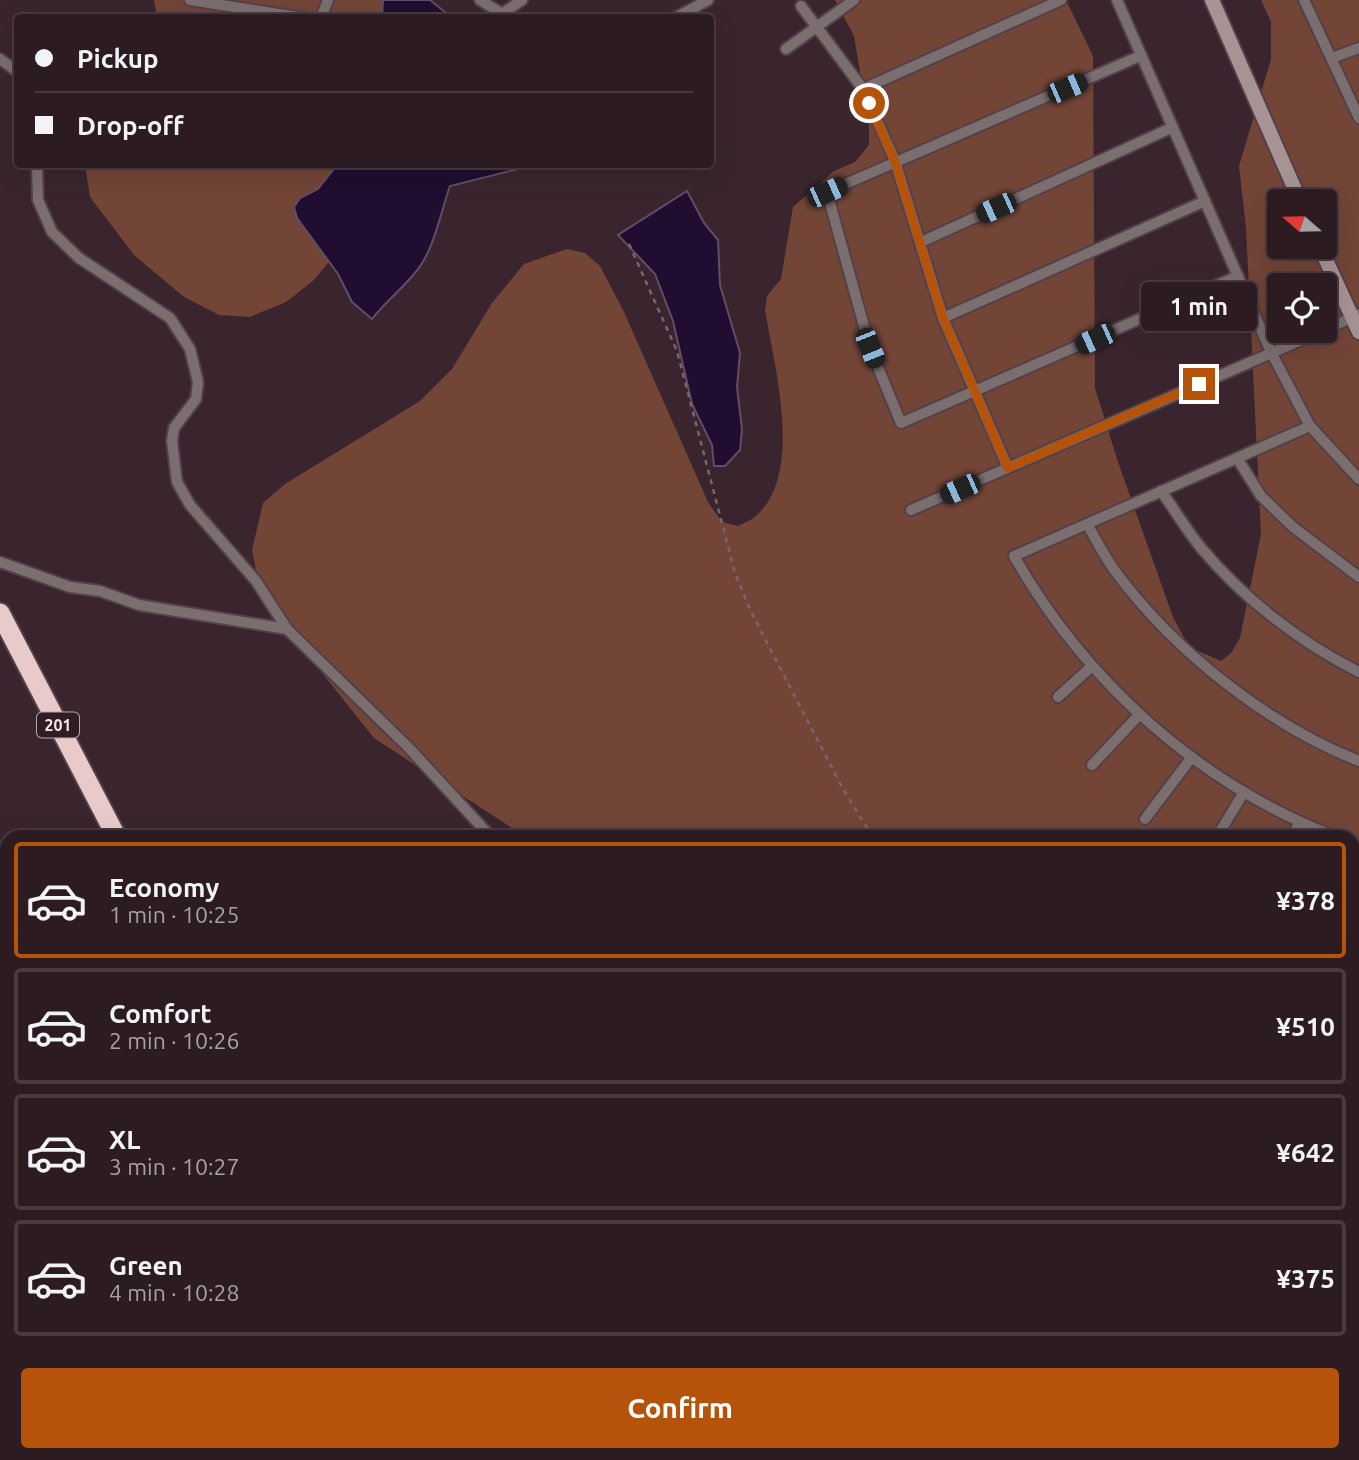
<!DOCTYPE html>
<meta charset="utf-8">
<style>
body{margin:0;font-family:Ubuntu,sans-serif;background:#34252a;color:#f1f3f6;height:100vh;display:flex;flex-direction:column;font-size:26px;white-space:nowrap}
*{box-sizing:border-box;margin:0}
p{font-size:23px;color:#a6a1a5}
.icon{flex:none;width:38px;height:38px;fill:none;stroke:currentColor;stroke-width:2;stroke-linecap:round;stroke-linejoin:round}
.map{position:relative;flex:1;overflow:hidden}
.side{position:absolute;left:0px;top:830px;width:1360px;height:632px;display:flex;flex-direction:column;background:#2c1c22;border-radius:21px 21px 0 0;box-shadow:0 7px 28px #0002,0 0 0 2px #483a40}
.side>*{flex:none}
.banner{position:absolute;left:14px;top:14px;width:700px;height:154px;border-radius:7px;box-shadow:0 7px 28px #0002,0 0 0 2px #483a40;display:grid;align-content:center;height:154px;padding:0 21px;background:#2c1c22}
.needle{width:46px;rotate:290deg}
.buttons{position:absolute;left:1267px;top:189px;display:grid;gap:14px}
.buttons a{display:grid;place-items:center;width:70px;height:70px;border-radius:7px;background:#2c1c22;box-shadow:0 7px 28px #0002,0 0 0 2px #483a40;font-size:35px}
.end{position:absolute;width:32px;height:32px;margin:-16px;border:9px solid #b45309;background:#fff;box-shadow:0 0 0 4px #fff}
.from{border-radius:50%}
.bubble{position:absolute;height:49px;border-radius:7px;background:#2c1c22;box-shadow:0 7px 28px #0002,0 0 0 2px #483a40;font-size:23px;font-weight:600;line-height:49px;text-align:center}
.car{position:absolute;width:21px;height:42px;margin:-21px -10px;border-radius:9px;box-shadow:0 0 5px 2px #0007;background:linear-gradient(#222 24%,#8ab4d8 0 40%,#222 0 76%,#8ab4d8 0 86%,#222 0)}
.banner b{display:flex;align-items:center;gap:24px;height:66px;font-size:26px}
.banner b+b{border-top:2px solid #483a40}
.banner i{width:18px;height:18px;background:#f1f3f6}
ul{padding:12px 0 0;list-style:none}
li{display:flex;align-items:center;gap:21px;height:116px;margin:0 14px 10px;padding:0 7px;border:4px solid #483a40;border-radius:7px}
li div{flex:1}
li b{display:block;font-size:26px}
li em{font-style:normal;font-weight:600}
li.selected{border-color:#b45309}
li>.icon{width:63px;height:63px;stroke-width:1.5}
.button{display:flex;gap:14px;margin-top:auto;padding:14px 21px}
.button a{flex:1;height:80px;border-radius:7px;background:#b45309;color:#fff;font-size:28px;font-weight:600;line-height:80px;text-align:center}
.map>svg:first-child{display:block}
.green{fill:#724537;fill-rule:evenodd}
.water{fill:#200d2f;stroke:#5f4e67;stroke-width:2}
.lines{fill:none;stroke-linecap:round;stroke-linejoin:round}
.stream{stroke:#5f4e67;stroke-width:4.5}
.street-casing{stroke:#544048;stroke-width:14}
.secondary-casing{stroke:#544048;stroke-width:18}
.highway-casing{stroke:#544048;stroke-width:23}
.path{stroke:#78656d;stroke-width:2.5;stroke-dasharray:5 5;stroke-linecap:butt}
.street{stroke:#7b6e6f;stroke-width:10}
.secondary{stroke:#a79394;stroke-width:14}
.highway{stroke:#e8cacb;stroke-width:19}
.route{stroke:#b45309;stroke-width:9}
.labels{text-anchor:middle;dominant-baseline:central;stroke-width:6;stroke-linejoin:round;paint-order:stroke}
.shield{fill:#301c24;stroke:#b8a9af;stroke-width:2}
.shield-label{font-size:16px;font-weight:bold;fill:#f3e5ea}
</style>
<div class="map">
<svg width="1359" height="1460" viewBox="0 0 1359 1460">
<rect width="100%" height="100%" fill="#3a252e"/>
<g class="green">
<path d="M154,0H409L406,18L157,17Z"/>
<path d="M835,0H1066L1093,56L1095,388L1118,462L1173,617L1189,647L1221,661L1231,653L1240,638L1261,534L1246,228L1239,166L1271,59V22L1261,0H1359V953L1353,957V836H524L374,738L283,624L257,575L252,550L263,503L285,484L420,401L452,369L492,303L524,264L567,249L585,253L600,266L624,312L708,502L722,522L738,526C744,523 752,520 757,515C804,471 774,366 765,310L767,296L781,279L793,207L834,171L855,162L869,145V125L854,36ZM1279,201H1325V247H1279ZM1279,285H1325V331H1279Z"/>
<path d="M85,165H367L337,252L314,280L286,302L250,317L219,315L184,297L134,255L90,197Z"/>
</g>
<g class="water">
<path d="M383,0H430L451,17H382Z"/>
<path d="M337,165V164L534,165L450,186C440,214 434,252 414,274C401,290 385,302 372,319L352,302L338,274L297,218L294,207L300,198L318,189Z"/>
<path d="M687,191L704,223L718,240L720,285L740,353L737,387L742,429L740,450L725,466H714L712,445L692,404L673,321L655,274L618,235Z"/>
</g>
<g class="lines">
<g class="stream">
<path d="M0,1108L7,1114"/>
<path d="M871,1454L872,1460"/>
</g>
<defs>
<g id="street">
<path d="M190,0L304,18"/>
<path d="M480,0L509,18"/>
<path d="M1117,0L1271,352L1310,426L1359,479"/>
<path d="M1304,0L1359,118"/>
<path d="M801,6L863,89L895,161L943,318L1008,468"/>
<path d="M503,13L522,0"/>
<path d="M321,18L328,0"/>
<path d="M675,18L708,0"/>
<path d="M786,49L854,0"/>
<path d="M1140,56L827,192L870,348L901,423L1238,276"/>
<path d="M1332,58L1359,48"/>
<path d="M0,59L18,72"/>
<path d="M863,89L1061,0"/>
<path d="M37,164L38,200L52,232L79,258L170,318L190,349L198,382L196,399L174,428L172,441L177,482L190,505L256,581L287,629L410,749L490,836"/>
<path d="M921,242L1171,128"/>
<path d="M943,318L1205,201"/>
<path d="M1325,330L1359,314"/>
<path d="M1310,426L1014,556C1085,681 1199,784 1334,836"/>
<path d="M1237,458L1261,496L1293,527L1359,577"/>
<path d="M1161,491C1175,510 1187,531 1202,549C1244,599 1301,643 1359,672"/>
<path d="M911,510L1322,331"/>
<path d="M1087,524C1097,541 1106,560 1118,575C1177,653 1268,725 1359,761"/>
<path d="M0,562L70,587L100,591L139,605L287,629"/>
<path d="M1058,697L1092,666"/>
<path d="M1092,765L1139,715"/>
<path d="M1145,819L1192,757"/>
<path d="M1218,835L1244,792"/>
<path d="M1293,836L1299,823"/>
<path d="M1353,856L1357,846"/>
<path d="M1353,1220L1359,1217"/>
<path d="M1353,1231L1359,1233"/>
<path d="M1071,1454L1086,1460"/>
<path d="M604,1460L605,1454"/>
<path d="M1040,1460L1052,1454"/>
<path d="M1190,1460L1192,1454"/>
<path d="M1358,1460H1359"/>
</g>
<g id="secondary">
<path d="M1212,0L1300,201"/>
<path d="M1320,247L1359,332"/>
</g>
<g id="highway">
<path d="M0,613L116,836"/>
<path d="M431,1454L434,1460"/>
</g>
</defs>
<use href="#street" class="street-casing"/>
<use href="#secondary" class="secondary-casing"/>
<use href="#highway" class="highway-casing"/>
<path class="path" d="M629,244L677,351L735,573L750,610L843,789L872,836"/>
<use href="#street" class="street"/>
<use href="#secondary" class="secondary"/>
<use href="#highway" class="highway"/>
</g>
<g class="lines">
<path class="route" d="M869,103L895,162L943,318L1008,468L1199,384"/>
</g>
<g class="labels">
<rect class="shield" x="37" y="712.5" width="42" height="25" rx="5"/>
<g class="shield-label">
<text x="58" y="725">201</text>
</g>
</g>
</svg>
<div class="buttons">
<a><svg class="needle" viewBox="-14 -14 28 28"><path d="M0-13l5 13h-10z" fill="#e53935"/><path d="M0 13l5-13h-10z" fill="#a6a1a5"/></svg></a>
<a><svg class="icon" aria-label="locate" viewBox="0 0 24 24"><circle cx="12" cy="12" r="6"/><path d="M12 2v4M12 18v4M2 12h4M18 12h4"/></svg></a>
</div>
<i class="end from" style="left:869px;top:103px"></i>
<i class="end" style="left:1199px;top:384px"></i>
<div class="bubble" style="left:1141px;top:282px;width:116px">1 min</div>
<i class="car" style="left:1067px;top:88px;rotate:67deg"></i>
<i class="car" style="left:827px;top:192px;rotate:66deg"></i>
<i class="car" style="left:996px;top:208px;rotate:246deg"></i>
<i class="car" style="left:1095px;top:339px;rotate:246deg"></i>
<i class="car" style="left:870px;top:348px;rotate:158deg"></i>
<i class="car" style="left:960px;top:489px;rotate:246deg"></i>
<div class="banner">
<b><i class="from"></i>Pickup</b>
<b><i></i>Drop-off</b>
</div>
<section class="side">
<ul>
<li class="selected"><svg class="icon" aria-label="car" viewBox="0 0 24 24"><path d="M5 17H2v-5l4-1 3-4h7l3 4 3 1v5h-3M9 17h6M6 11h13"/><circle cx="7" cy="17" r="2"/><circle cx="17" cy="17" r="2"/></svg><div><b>Economy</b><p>1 min · 10:25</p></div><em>¥378</em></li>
<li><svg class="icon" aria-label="car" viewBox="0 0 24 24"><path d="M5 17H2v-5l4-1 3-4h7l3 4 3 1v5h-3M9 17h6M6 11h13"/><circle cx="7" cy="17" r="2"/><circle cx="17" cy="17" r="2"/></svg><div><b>Comfort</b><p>2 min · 10:26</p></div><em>¥510</em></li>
<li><svg class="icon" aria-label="car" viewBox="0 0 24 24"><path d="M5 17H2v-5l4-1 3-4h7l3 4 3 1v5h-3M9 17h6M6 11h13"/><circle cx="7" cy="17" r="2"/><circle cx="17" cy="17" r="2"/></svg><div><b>XL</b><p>3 min · 10:27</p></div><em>¥642</em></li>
<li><svg class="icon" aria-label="car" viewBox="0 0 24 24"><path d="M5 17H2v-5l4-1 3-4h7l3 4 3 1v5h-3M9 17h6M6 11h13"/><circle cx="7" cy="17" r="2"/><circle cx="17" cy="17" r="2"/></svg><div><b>Green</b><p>4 min · 10:28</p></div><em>¥375</em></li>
</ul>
<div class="button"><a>Confirm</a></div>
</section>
</div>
